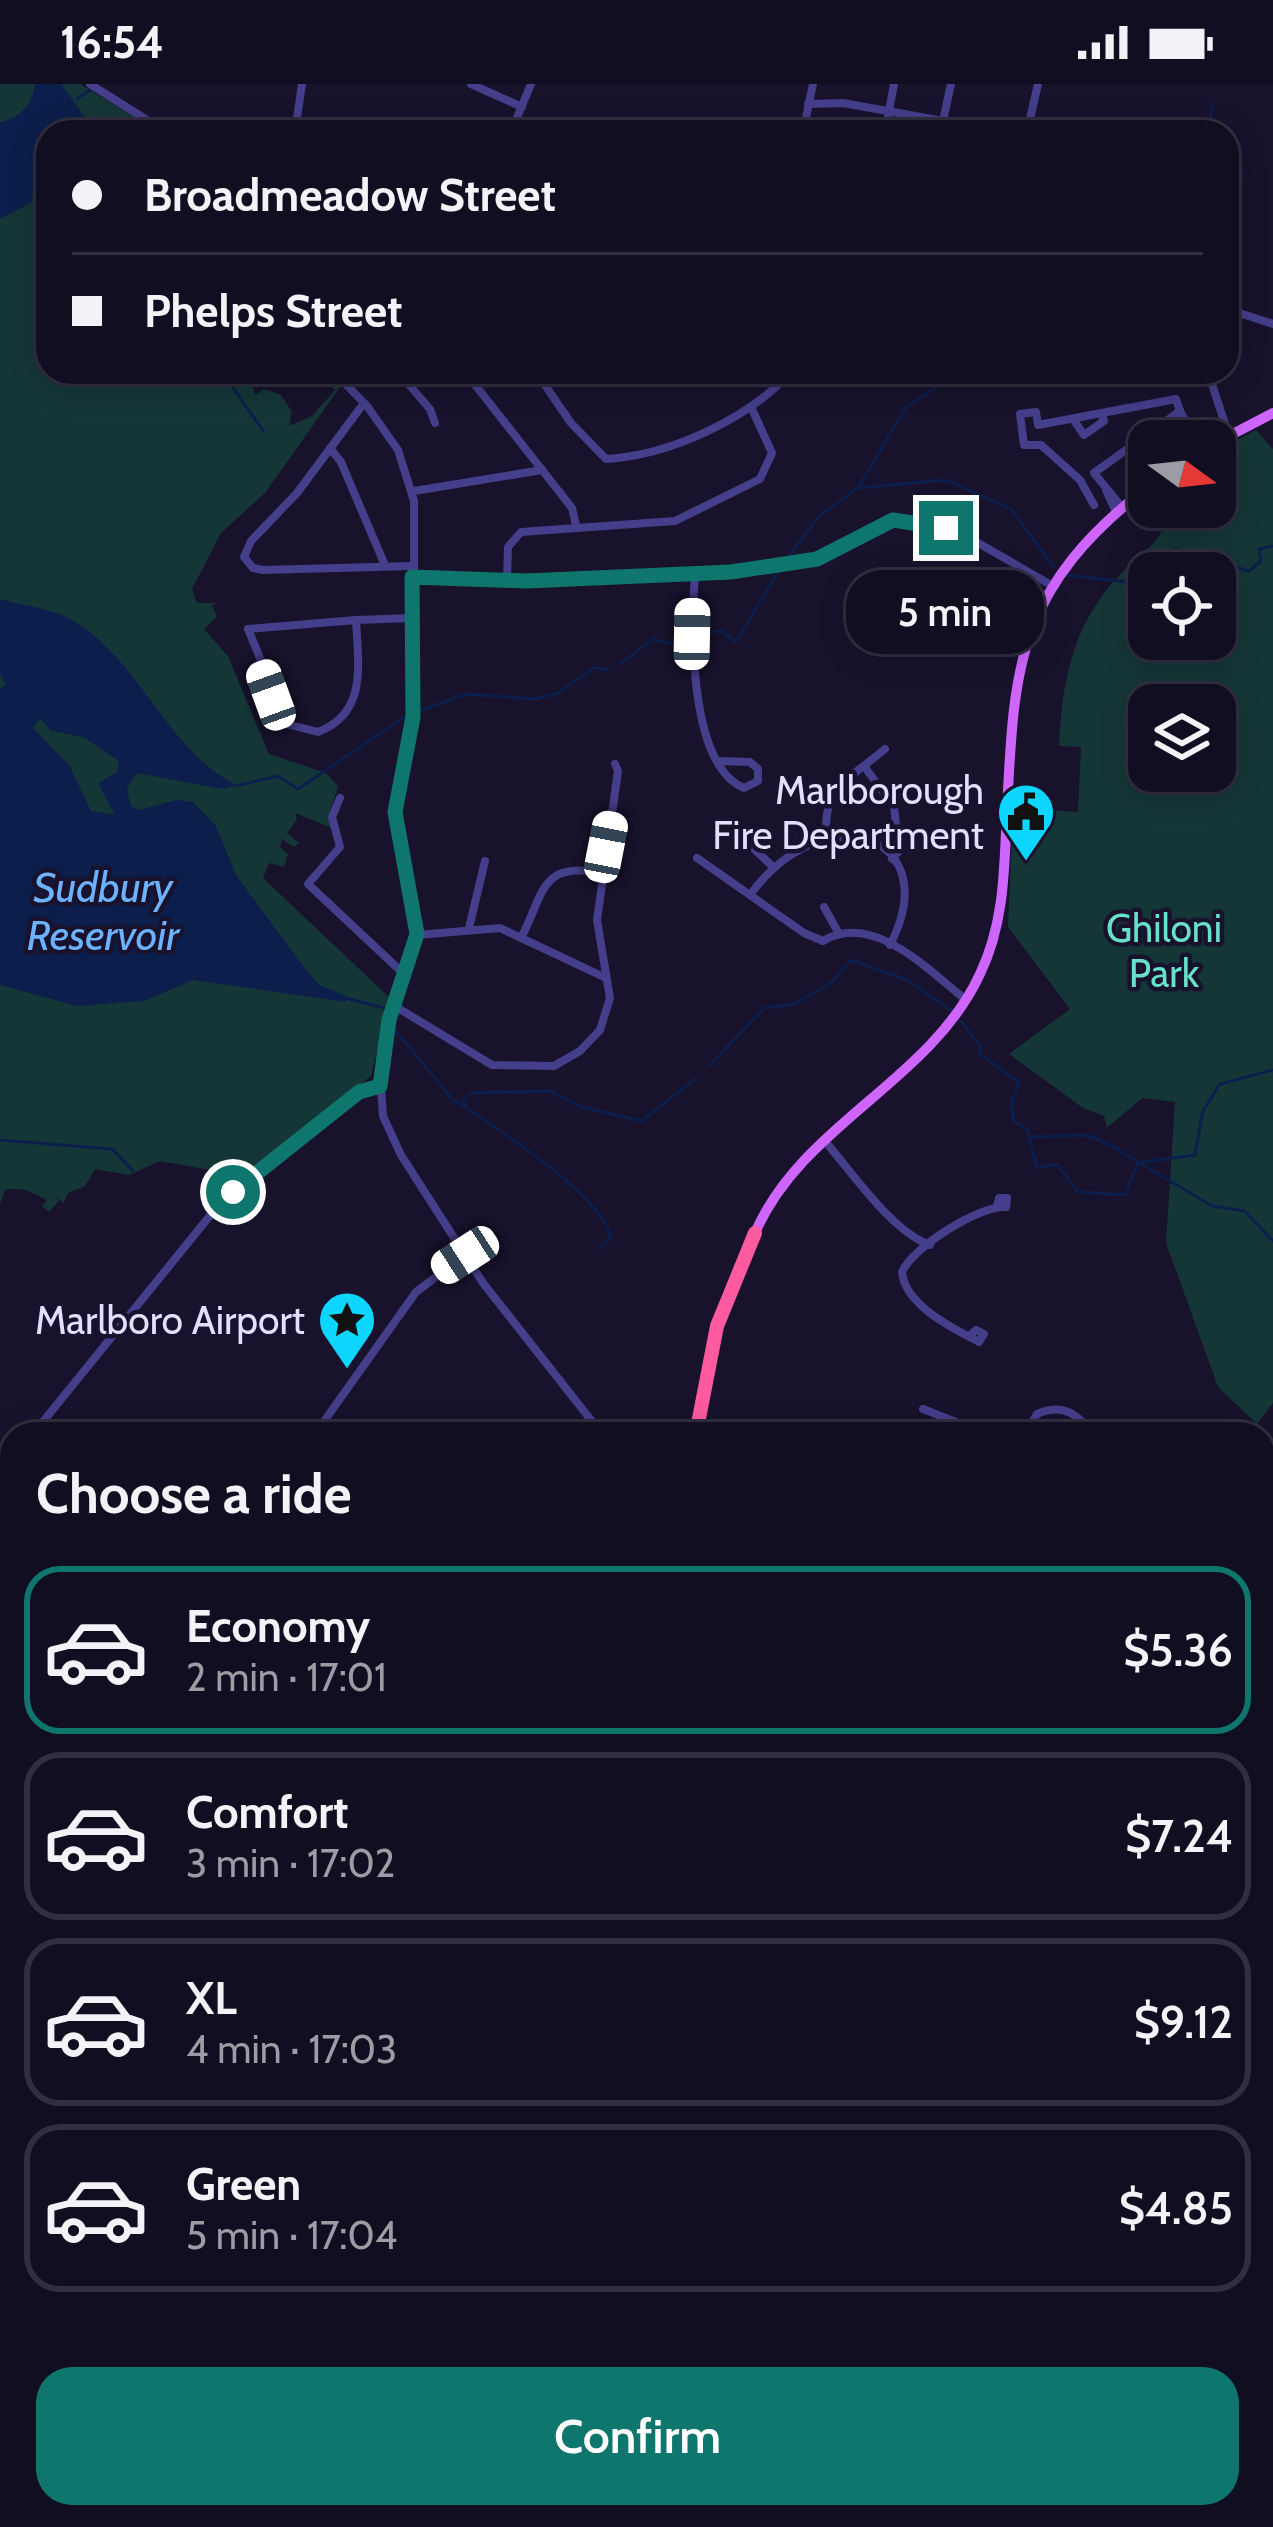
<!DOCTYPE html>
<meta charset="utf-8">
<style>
body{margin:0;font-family:Cabin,sans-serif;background:#1b172a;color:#f1f3f6;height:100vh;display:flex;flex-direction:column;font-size:45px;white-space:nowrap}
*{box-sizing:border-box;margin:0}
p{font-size:39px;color:#9c9ca5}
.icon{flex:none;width:66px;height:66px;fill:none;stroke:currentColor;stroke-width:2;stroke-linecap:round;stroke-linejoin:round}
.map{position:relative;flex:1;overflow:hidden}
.drawer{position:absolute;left:0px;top:1338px;width:1275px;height:1107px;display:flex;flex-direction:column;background:#120e22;border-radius:36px 36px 0 0;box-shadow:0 6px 30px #0003,0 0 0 3px #312e40}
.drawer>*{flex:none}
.top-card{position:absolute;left:36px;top:36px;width:1203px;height:264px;border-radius:36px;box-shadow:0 6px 30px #0003,0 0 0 3px #312e40;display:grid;align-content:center;height:264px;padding:0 36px;background:#120e22}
.needle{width:78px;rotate:105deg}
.tools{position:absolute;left:1128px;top:336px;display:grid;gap:24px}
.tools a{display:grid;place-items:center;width:108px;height:108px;border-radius:24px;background:#120e22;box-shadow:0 6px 30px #0003,0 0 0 3px #312e40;font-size:60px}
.end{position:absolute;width:54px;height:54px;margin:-27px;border:15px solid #0f766e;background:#fff;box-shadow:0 0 0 6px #fff}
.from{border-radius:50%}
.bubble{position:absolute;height:84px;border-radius:36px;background:#120e22;box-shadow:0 6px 30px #0003,0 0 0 3px #312e40;font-size:39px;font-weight:600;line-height:84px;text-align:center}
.car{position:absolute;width:36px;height:72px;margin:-36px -18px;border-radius:15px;box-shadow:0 0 9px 3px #0007;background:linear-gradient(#fff 24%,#345 0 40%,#fff 0 76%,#345 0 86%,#fff 0)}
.top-card b{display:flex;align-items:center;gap:42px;height:114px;font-size:45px}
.top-card b+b{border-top:3px solid #312e40}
.top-card i{width:30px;height:30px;background:#f1f3f6}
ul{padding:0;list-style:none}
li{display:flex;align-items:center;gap:36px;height:168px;margin:0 24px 18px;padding:0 12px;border:6px solid #312e40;border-radius:36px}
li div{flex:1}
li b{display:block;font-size:45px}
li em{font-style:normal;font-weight:600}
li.on{border-color:#0f766e}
li>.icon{width:108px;height:108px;stroke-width:1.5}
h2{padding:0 36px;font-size:54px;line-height:144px}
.button{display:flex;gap:24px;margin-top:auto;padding:24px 36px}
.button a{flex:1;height:138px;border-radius:36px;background:#0f766e;color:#fff;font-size:48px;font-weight:600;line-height:138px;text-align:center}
.status{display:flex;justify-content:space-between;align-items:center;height:84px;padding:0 60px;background:#120e22;direction:ltr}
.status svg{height:33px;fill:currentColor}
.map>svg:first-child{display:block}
.green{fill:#153637;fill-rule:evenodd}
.water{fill:#0c1f4c;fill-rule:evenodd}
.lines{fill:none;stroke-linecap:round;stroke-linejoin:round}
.stream{stroke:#0c1f4c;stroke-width:3}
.minor{stroke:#453e8b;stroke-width:8}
.major{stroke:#ce66fe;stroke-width:10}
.highway{stroke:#fe5a9f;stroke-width:14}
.route{stroke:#0f766e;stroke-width:15}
.labels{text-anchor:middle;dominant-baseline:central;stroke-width:9;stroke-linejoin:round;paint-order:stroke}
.poi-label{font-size:39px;fill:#e4deff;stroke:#18122d;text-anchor:end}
.park-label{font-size:39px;fill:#68e1ca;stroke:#18122d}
.water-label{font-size:42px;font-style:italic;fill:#6db2fe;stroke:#18122d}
</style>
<div class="status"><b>16:54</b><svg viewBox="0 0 49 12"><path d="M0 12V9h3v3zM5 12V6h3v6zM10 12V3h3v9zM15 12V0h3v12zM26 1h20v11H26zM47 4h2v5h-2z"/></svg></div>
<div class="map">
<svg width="1273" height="2443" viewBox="0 0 1273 2443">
<rect width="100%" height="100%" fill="#18122d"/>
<g class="green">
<path d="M0,0H80L160,48H48V288H239L244,293L262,288L250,295L255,311L264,305L281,311L292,328L289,342L312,332L335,306L313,288H327L340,303L265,409L221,449L192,505L197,519H219L212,521L217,533L204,545L228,572L269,670L326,689L338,702L329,731L332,744L295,729L297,735L287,749L299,759L294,763L282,755L280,763L288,770L284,783L269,779L263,794L390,914L371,992L244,1092L160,1077L129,1091L95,1085L85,1102L68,1109L63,1119L52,1108L59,1117L49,1128L42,1122L47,1116C32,1109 24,1102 5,1106L0,1121Z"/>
<path d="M1256,346L1273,365V1319L1257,1340L1218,1303L1166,1159L1175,1018L1142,1014L1107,1044L1104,1032L1083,1024L1009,970L1070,925L1008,843L1013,724L1078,728L1081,663L1059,662C1062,599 1072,543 1116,495C1143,465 1159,465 1171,423H1215V367ZM1149,489H1215V555H1149ZM1149,621H1215V687H1149Z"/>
<path d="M1263,1533L1273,1547V1771L1263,1767Z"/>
</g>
<g class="water">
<path d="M35,0H61L96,48H48C48,73 36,93 31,119L0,135V38C20,34 33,20 35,0Z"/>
<path d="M0,515C20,521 45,523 64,532C135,565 165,665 236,701L223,705L136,689L127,705L131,722L139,726L176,716L193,718L216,742L236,791L303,882L319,901L346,912V918L193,896L144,917L77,922L0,901V604L6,601L0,590ZM40,634L51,647L83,653L119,677L117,688L98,699L115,731L91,727L69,681L33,644Z"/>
</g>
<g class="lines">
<g class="stream">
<path d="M77,15L90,6"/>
<path d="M1213,20L1208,43L1214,48"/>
<path d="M1227,71L1243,90L1230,125"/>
<path d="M222,288L264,348"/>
<path d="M858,404L946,396L1011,425L1053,482"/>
<path d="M786,476L819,432L858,404L906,323L961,288"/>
<path d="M1153,489L1175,465L1249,487L1261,477L1259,465L1273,462"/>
<path d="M1067,491L1127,498L1149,491"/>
<path d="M699,564L711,548L722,547L736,558L778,488"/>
<path d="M621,579L653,555L687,564"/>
<path d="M421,626L467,610L535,615L558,609L594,584L609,586"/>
<path d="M236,702L278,692L298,705L405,633"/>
<path d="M346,914L384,924"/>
<path d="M961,937L980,962V970L1019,998L1012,1017L1013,1036L1028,1046L1037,1084L1057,1080L1078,1108L1125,1111L1138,1079L1195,1071L1203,1027L1220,1000L1273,986"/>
<path d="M395,946L453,1016L467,1024L463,1017L470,1009L550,1007L581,1023L642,1037L695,995"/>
<path d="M709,982L764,924L795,920L831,899L851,876L907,896L951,926"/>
<path d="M468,1025C505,1050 603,1113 611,1154L600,1165"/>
<path d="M1033,1053L1087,1051L1110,1061L1212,1122L1245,1127L1273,1157"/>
<path d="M0,1056L112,1065L133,1087"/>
<path d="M0,1921L12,1929"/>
<path d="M0,2375L12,2394"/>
<path d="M64,2433L68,2443"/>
</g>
<g class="minor">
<path d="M90,0L166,48"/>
<path d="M471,0L522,23"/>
<path d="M808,20L843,19L943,37L951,0"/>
<path d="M295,48L302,0"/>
<path d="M511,48L531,0"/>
<path d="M803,48L813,0"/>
<path d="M885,48L894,0"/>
<path d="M1027,48L1038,0"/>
<path d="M1227,225L1273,240"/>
<path d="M1227,243L1237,229"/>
<path d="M334,288L367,322L398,366L414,417V622L395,728L417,855L387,947L380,989L383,1032L401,1071L483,1199L602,1350"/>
<path d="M398,288L430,325L435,339"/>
<path d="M465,288L572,424L576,441"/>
<path d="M536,288L571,339L606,375C671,371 748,335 791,288"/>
<path d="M1208,288L1229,352"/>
<path d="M347,301L357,288"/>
<path d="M364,319L297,409L251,457L244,473L253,484L263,486L411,482"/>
<path d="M1180,327L1196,357"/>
<path d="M1073,335L1084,351L1104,337L1102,331"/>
<path d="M330,364L341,378L384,479"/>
<path d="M1106,406L1116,428"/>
<path d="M414,407L542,386"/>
<path d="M1094,421L1080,396L1041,361H1024L1020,330L1036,328L1038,341L1176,315L1180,327L1094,389L1122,423"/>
<path d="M695,490C691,540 688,681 744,704L758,697V685L750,678L720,677"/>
<path d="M412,493L526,497L764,485L817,475L882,439L904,435L966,452L1051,501"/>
<path d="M507,496L508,463L521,448L675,437L760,395L772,369L752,325"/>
<path d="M356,536L248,545L287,640L318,648C368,629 358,580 356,536L412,534"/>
<path d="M864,682L894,723L899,767L892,775"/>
<path d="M340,714L332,733L340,763L308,800L405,891"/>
<path d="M827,752C820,706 853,692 885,665"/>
<path d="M752,763L771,781"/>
<path d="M697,774L804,849L823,857C873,827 928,886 966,916"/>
<path d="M750,811C824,709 947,751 890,861"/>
<path d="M824,823L838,848"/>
<path d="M469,844L485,777"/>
<path d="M417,851L500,844L606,894"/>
<path d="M521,854C545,808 540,777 602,789"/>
<path d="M393,921L492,981L554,982L580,967L600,946L610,914L597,836L618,687L615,680"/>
<path d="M824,1056C851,1087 892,1148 930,1161"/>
<path d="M969,1252L976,1246L984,1250L979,1258C955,1245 905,1222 902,1188C912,1164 979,1121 1006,1123L1007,1114H999L997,1122"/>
<path d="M923,1325L986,1350"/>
<path d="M33,1350L217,1123L351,1014L379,1002"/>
<path d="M315,1350L416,1208L465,1171"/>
<path d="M582,1350L591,1337"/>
<path d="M1025,1350L1037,1330C1064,1318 1077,1331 1095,1350"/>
<path d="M1263,1380L1273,1365"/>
<path d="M0,1391L12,1376"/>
<path d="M0,1397L12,1402"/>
<path d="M1263,1456L1273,1472"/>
<path d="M1263,1528L1273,1525"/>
<path d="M0,1600L12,1606"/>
</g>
<g class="major">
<path d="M1229,352L1273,329"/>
<path d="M755,1149C802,1040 930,998 980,890C1002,844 1004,797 1006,747C1014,585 1012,508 1149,402"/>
<path d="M650,2443L652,2433"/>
</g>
<g class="highway">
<path d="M1215,359L1229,352"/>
<path d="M696,1350L717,1242L755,1149"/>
</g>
</g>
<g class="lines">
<path class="route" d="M233,1108L359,1008L380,1002L389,936L417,850L395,728L413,633L412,493L526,497L731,488L817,475L893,436L946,444"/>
</g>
<defs>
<symbol id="civic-pin" viewBox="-11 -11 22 30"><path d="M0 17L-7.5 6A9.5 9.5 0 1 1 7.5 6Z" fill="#0cd6fd" stroke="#18122d"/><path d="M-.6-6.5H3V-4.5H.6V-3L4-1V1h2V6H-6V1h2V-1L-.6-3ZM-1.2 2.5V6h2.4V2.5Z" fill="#111"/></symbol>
<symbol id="sight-pin" viewBox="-11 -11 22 30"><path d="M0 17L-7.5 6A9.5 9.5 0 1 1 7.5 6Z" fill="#0cd6fd" stroke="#18122d"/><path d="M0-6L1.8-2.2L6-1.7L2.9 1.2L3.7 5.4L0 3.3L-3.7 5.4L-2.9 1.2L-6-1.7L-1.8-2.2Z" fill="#111"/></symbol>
</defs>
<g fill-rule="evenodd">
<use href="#civic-pin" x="993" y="695" width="66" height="90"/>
<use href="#sight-pin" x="314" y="1203" width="66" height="90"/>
</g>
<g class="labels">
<g class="poi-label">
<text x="984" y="706">Marlborough<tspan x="984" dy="45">Fire Department</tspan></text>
<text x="305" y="1236">Marlboro Airport</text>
</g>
<g class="park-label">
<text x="1164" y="844">Ghiloni<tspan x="1164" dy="45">Park</tspan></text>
</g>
<g class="water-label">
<text x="103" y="803">Sudbury<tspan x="103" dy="48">Reservoir</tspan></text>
</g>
</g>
</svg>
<div class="tools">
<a><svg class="needle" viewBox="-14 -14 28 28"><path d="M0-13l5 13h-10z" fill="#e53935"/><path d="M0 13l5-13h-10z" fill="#9c9ca5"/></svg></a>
<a><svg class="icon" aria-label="locate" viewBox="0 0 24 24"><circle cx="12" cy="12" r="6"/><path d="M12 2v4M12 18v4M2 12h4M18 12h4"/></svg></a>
<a><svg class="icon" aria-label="layers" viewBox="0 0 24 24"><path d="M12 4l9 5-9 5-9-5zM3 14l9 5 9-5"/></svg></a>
</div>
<i class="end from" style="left:233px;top:1108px"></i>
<i class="end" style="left:946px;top:444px"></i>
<div class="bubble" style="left:846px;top:486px;width:198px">5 min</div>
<i class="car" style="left:692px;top:550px;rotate:1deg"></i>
<i class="car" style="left:271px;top:611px;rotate:340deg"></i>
<i class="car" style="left:606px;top:763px;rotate:11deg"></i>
<i class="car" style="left:465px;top:1171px;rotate:237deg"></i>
<div class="top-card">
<b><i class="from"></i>Broadmeadow Street</b>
<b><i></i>Phelps Street</b>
</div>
<section class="drawer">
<h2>Choose a ride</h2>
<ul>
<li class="on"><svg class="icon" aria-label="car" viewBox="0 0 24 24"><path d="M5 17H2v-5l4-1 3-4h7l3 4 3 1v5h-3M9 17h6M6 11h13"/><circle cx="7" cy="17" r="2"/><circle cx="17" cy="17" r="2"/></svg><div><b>Economy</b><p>2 min · 17:01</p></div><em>$5.36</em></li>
<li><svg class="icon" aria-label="car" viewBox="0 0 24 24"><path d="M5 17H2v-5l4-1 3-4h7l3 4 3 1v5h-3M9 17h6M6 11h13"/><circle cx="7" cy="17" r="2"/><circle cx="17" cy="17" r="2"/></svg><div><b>Comfort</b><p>3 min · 17:02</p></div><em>$7.24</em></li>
<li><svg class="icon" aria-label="car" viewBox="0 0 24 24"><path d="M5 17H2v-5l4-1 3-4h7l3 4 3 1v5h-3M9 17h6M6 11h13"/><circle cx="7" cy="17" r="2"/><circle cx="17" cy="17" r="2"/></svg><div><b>XL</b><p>4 min · 17:03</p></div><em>$9.12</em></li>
<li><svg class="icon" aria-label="car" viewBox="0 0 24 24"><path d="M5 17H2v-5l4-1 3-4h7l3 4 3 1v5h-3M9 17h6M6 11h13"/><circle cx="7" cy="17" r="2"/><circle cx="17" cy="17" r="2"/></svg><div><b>Green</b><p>5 min · 17:04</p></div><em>$4.85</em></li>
</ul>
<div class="button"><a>Confirm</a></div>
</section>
</div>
